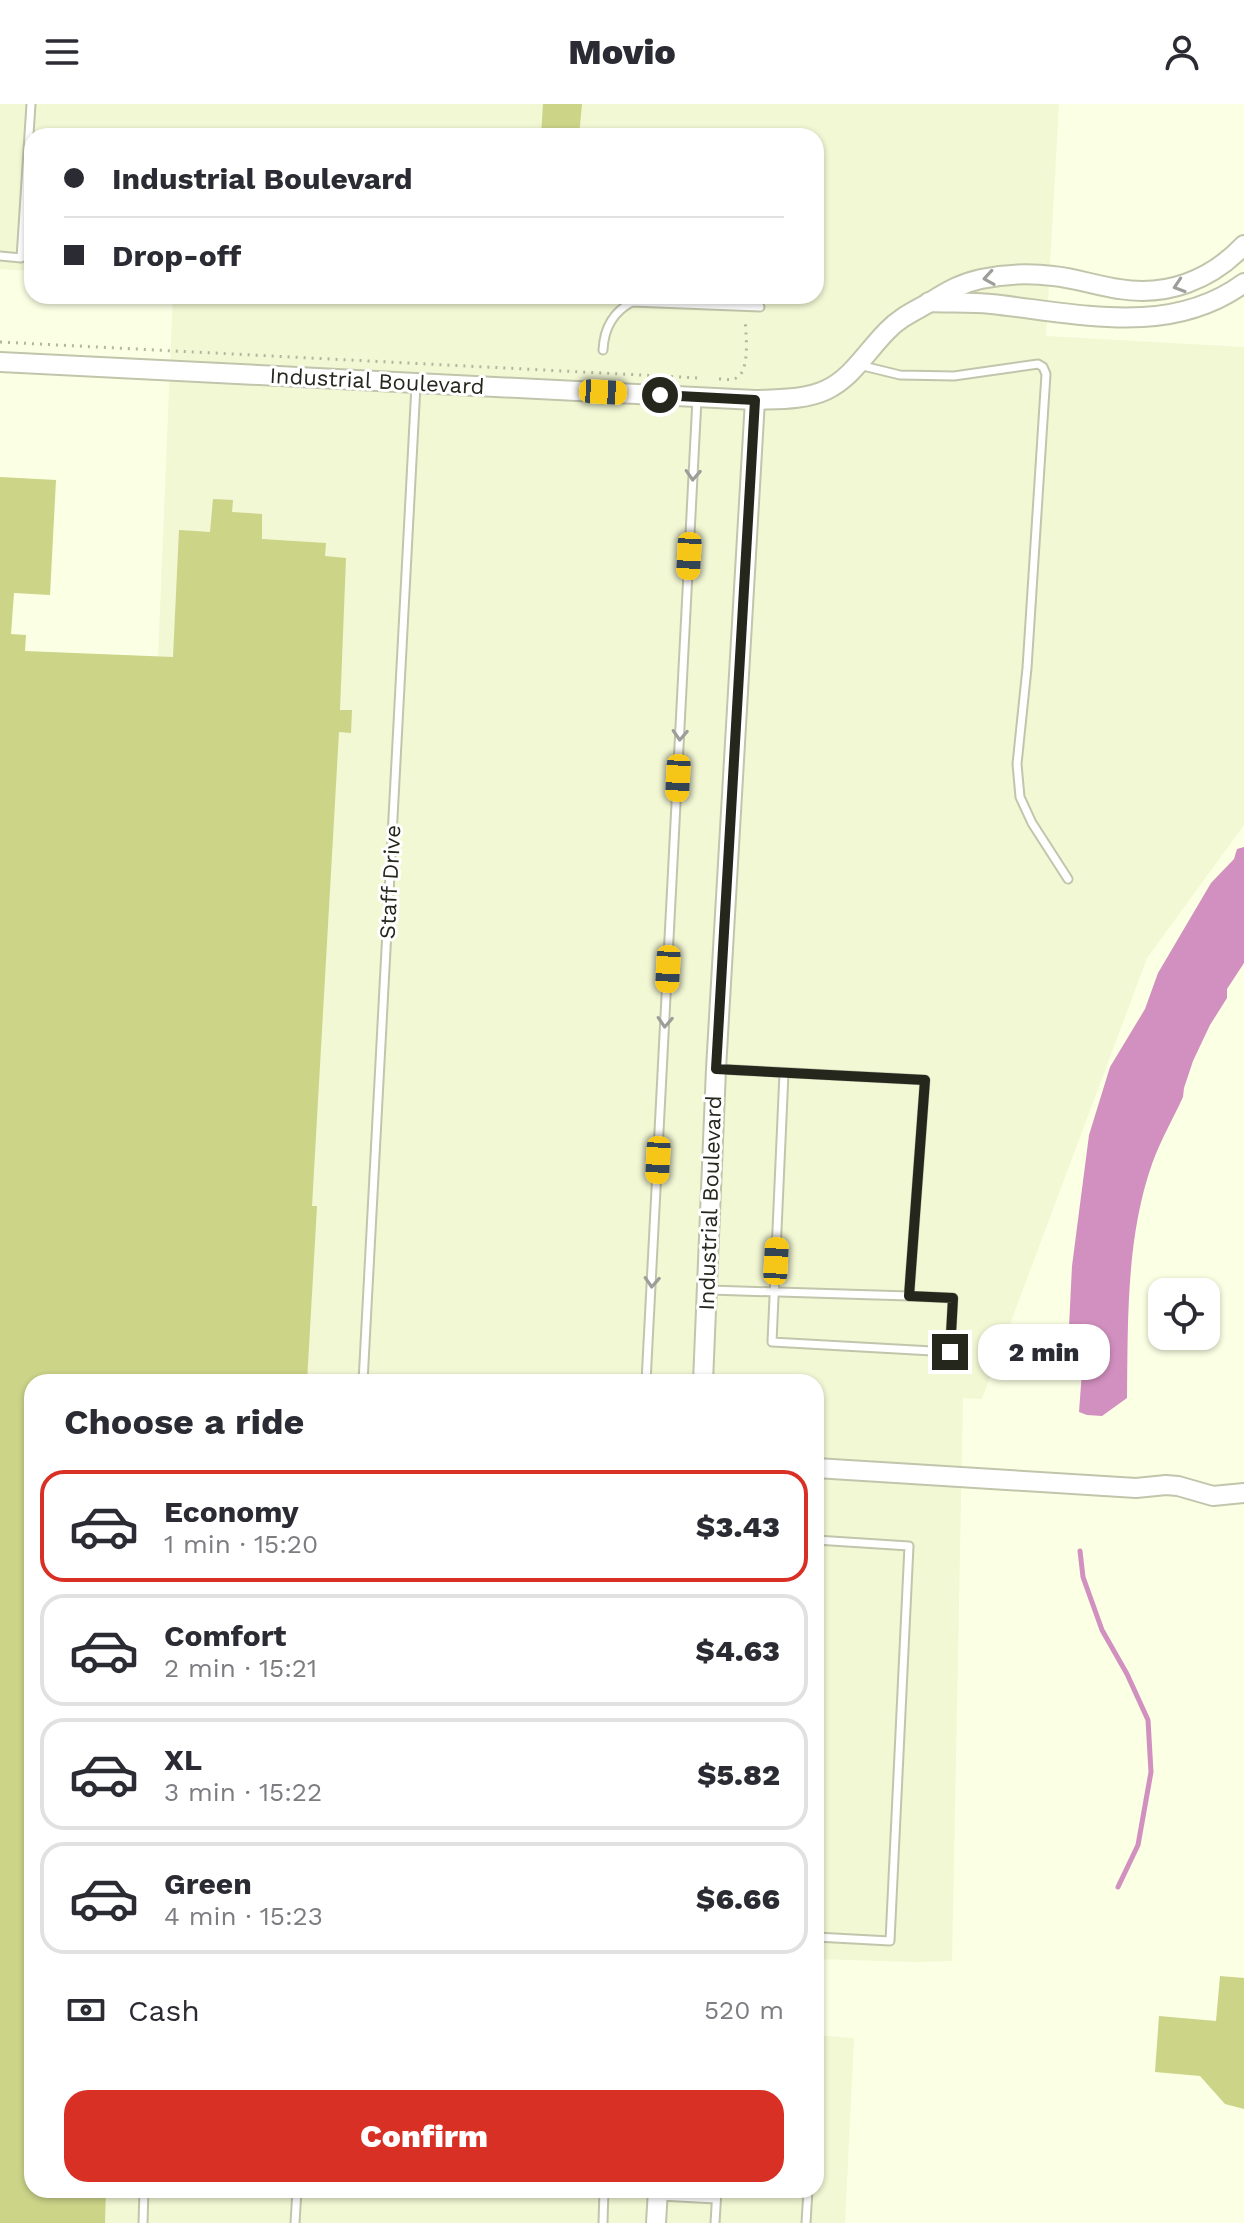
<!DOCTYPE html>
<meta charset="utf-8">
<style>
body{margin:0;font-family:"Work Sans",sans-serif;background:#f2f2f3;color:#2b2b33;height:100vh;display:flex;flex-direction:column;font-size:30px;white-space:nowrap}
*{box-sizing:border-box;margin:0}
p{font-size:26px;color:#7c7c81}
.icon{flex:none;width:44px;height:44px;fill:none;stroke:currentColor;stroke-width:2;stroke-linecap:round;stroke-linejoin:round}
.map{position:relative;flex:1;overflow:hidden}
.side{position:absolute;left:24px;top:1270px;width:800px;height:824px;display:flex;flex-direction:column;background:#fff;border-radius:24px;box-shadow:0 2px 6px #0004}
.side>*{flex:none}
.hud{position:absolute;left:24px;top:24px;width:800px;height:176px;border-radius:24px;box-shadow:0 2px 6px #0004;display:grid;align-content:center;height:176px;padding:0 40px;background:#fff}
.buttons{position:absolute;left:1148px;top:1174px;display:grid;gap:16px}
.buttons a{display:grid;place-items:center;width:72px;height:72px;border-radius:16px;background:#fff;box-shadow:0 2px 6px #0004;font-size:40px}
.end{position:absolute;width:36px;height:36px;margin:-18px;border:10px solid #25261c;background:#fff;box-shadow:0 0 0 4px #fff}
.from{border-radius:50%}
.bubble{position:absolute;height:56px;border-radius:24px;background:#fff;box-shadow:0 2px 6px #0004;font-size:26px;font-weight:800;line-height:56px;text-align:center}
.car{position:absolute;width:24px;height:48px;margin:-24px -12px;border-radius:10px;box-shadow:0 0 6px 2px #0007;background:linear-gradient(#f5c518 24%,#345 0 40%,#f5c518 0 76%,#345 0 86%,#f5c518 0)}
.hud b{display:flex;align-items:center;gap:28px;height:76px;font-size:30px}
.hud b+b{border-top:2px solid #e1e1e2}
.hud i{width:20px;height:20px;background:#2b2b33}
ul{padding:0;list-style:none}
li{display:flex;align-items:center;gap:24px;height:112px;margin:0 16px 12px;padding:0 24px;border:4px solid #e1e1e2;border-radius:24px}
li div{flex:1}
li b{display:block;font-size:30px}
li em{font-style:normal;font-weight:800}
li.on{border-color:#d93025}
li>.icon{width:72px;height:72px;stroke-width:1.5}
h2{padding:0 40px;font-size:36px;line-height:96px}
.pay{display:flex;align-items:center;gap:20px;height:88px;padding:0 40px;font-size:30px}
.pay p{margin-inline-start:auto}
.cta{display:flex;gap:16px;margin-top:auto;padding:16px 40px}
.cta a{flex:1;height:92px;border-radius:24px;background:#d93025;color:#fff;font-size:32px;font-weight:800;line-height:92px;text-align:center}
header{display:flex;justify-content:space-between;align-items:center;height:104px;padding:0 40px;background:#fff;font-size:36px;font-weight:800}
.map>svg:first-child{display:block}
.built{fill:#f2f7d4}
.water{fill:#d190bf}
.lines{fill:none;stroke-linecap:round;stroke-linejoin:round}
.stream{stroke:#d190bf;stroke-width:5}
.building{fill:#ccd488}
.lane-casing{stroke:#c2c5ab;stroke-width:11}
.secondary-casing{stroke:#c2c5ab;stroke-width:22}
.path{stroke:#b3b5a0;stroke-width:3;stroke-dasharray:2 6;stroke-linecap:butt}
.lane{stroke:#fff;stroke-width:7}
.secondary{stroke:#fff;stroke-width:18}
.oneway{stroke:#9d9d99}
.route{stroke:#25261c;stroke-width:10}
.labels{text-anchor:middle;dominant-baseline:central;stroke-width:6;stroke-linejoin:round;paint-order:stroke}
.street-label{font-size:22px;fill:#25261c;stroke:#fff}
</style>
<header><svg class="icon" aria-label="menu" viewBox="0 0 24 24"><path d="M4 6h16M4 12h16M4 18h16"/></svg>Movio<svg class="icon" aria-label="person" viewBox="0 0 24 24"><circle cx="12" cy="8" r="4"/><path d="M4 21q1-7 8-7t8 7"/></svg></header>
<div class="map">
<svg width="1244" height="2119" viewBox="0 0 1244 2119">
<rect width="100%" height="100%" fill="#fbffe4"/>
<g class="built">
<path d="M0,0H1059L1046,232L1244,243V721L1147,854L982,1295L963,1294L952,1857L918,1858L816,1855V1278H128L173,192H816V32H32V167L0,165Z"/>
<path d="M816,1931L854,1934L845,2119H93L94,2086H816Z"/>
</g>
<path class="water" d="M1244,743V859L1227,885V894L1210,921L1193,957L1184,984L1183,993C1173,1015 1160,1037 1152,1060C1126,1134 1128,1216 1127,1294L1102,1312L1087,1311L1079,1308L1082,1267L1068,1243L1072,1162L1089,1031L1110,963L1145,905L1158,869L1211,779L1234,755L1237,745Z"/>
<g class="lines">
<path class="stream" d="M1080,1447L1083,1473L1102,1526L1127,1570L1148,1616L1151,1668L1138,1741L1118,1783"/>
</g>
<g class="building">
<path d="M543,0H582L579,32H541Z"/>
<path d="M0,373L56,376L50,491L14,489L11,530L26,531L25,547L173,553L179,426L210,428L213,395L233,396L232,408L262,410V435L326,439L325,452L346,454L340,606H352L351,629L339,628L312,1102H317L307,1278H32V2086H106L105,2119H0Z"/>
<path d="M1220,1872L1244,1874V2005L1225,2000L1200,1972L1155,1968L1159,1912L1216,1917Z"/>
</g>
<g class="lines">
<defs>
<g id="lane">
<path d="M0,152L21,154L31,0"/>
<path d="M603,246C604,224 613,208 632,198L760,203"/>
<path d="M859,261L900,271L954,272L1038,260L1043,263L1046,270L1027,564L1017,660L1020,693L1032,719L1068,775"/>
<path d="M718,965C787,969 856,972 925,976L909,1192L953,1194L950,1248L772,1238L784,969"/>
<path d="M709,1186L909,1192"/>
<path d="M363,1278L416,281"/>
<path d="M646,1278L697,295"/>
<path d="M816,1436L909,1442L890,1837L816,1833"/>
<path d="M660,2092L716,2095"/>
<path d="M143,2119L144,2086"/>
<path d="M295,2119L297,2086"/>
<path d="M603,2119L604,2086"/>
<path d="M715,2119L717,2086"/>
<path d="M806,2119L808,2086"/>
</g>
<g id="secondary">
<path d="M929,198C950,199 971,198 991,200C1077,209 1169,234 1244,179"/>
<path d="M0,258L755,296C778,295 805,296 826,286C852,274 867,247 887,227C900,213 915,207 932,197C948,187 962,179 981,175C1005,170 1029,169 1053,172C1075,174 1097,182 1119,185C1167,193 1211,176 1244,141"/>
<path d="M703,1278L716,965L755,296"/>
<path d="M816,1364L1136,1384L1166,1381L1178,1382L1213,1392L1244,1389"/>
<path d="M656,2119L658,2086"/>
</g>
</defs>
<use href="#lane" class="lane-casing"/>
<use href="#secondary" class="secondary-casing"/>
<g class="path">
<path d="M0,238L699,274"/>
<path d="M719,275C726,275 732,277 738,273C750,264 746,229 745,215"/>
</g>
<use href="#lane" class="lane"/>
<use href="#secondary" class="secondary"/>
</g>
<defs><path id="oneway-chevron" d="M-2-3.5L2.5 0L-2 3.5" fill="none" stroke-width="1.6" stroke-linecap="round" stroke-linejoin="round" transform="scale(2)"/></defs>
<g class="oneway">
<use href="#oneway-chevron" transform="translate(989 174) rotate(171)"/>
<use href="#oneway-chevron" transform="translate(1179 182) rotate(162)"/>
<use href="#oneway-chevron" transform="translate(693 371) rotate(93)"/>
<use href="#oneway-chevron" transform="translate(680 631) rotate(93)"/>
<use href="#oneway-chevron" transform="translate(665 918) rotate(93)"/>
<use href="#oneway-chevron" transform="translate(652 1178) rotate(93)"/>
</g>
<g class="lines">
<path class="route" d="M660,291L755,296L716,965L925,976L909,1192L953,1194L950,1248"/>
</g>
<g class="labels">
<g class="street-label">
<text transform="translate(377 277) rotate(3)">Industrial Boulevard</text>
<text transform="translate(390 778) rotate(-87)">Staff Drive</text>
<text transform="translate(710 1099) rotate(-88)">Industrial Boulevard</text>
</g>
</g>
</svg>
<div class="buttons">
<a><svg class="icon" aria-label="locate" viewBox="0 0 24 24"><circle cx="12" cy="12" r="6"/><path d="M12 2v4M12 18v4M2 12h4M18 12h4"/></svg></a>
</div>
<i class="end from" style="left:660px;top:291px"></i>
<i class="end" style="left:950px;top:1248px"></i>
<div class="bubble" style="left:978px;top:1220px;width:132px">2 min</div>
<i class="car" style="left:603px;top:288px;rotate:93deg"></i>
<i class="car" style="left:689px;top:452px;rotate:183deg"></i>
<i class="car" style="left:678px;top:674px;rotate:183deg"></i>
<i class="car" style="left:668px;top:865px;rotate:183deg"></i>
<i class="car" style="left:658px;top:1056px;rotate:183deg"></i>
<i class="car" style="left:776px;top:1157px;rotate:3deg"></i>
<div class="hud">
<b><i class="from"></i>Industrial Boulevard</b>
<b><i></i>Drop-off</b>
</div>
<section class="side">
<h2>Choose a ride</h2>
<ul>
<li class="on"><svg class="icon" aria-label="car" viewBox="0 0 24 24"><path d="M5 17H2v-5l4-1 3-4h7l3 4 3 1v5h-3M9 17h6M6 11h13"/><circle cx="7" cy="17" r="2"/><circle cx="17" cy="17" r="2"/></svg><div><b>Economy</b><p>1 min · 15:20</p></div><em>$3.43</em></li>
<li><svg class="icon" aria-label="car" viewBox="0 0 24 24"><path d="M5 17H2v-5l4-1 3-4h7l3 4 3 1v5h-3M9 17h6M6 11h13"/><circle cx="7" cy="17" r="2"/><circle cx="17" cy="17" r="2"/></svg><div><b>Comfort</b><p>2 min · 15:21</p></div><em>$4.63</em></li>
<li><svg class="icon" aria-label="car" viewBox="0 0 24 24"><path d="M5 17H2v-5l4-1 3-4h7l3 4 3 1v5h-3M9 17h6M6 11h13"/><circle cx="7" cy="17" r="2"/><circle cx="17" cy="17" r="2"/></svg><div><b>XL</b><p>3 min · 15:22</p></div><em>$5.82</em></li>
<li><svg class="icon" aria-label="car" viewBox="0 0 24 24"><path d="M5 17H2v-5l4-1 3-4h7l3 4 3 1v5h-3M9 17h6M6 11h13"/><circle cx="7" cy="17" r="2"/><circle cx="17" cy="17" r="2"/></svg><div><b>Green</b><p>4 min · 15:23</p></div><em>$6.66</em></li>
</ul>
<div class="pay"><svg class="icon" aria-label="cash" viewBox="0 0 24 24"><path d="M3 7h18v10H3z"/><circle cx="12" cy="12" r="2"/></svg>Cash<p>520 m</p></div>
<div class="cta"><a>Confirm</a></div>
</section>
</div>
